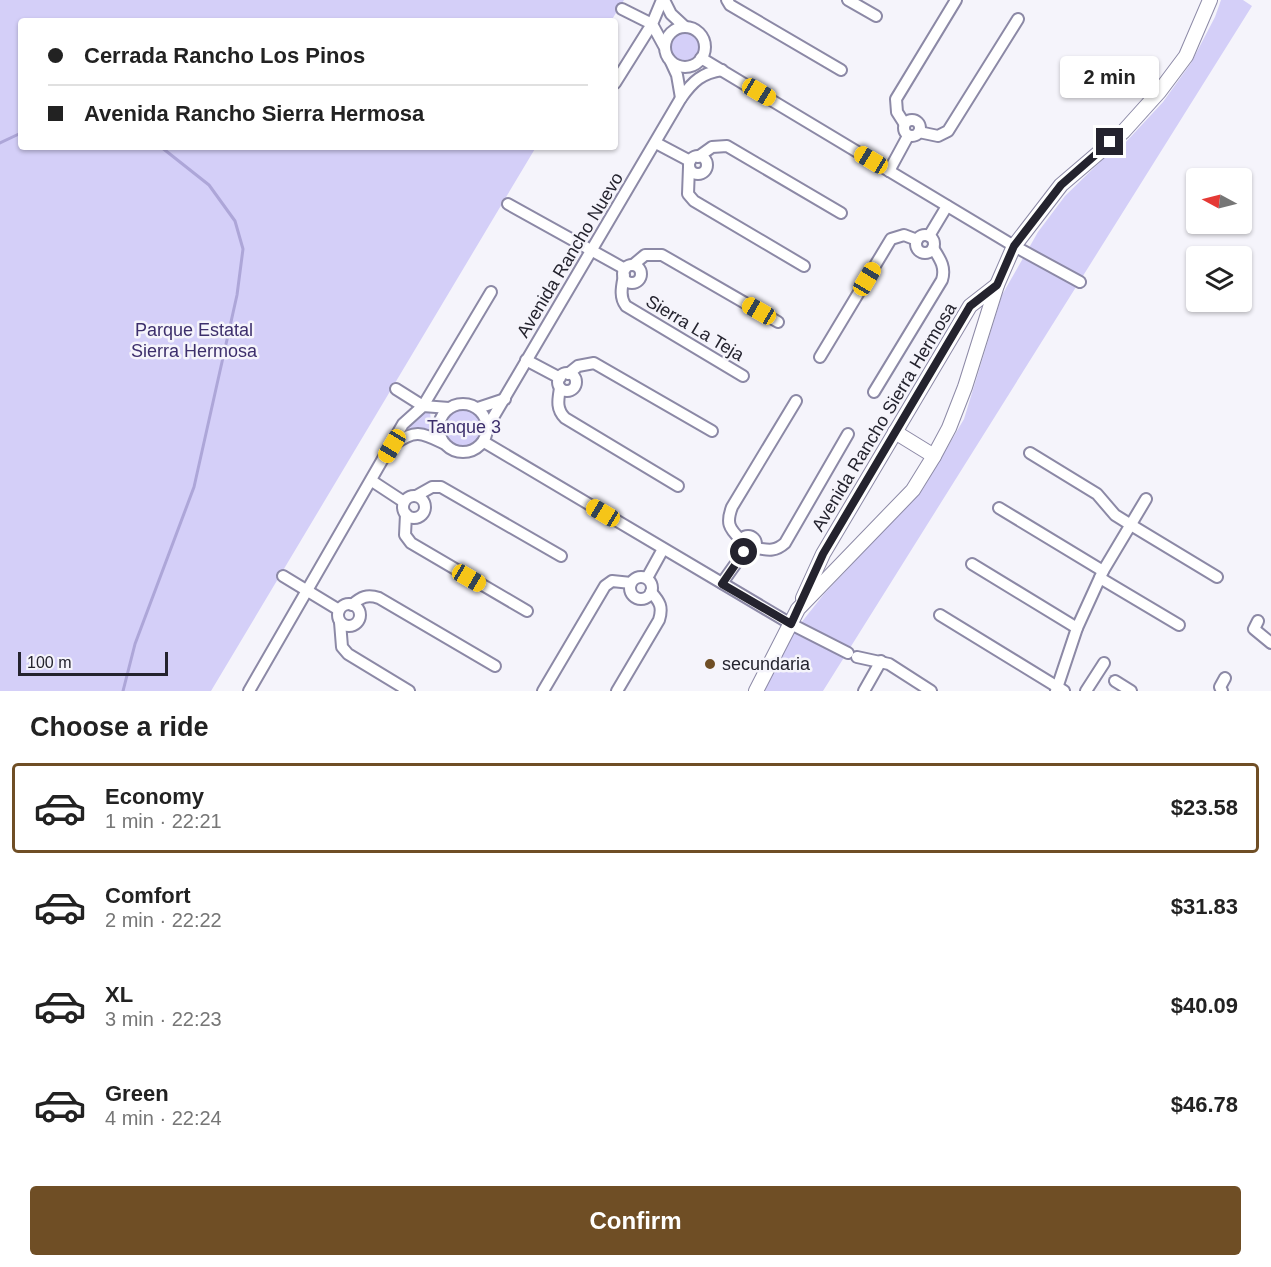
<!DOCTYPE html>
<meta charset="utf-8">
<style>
body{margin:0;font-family:Arial,sans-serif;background:#f6f6f6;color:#222;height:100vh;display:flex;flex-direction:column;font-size:22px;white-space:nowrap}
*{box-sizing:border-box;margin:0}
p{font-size:20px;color:#767676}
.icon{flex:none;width:33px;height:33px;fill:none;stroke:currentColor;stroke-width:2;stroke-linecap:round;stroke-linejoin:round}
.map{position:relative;height:691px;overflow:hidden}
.side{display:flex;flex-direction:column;background:#fff;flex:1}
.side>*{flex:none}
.hud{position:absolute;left:18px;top:18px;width:600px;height:132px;border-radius:6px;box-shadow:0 2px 4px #0004;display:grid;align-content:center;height:132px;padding:0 30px;background:#fff}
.needle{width:39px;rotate:277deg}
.tools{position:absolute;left:1186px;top:168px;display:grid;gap:12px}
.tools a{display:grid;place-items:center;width:66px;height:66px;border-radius:6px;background:#fff;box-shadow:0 2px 4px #0004;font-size:30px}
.scale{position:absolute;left:18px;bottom:15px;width:150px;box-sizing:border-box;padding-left:6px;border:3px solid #24232e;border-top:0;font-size:16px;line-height:21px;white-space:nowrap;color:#24232e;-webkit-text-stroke:4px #f5f4fb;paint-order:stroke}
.end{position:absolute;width:27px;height:27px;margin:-14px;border:8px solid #24232e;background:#fff;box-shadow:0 0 0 3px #fff}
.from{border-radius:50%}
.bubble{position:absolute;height:42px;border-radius:6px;background:#fff;box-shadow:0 2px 4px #0004;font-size:20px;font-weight:700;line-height:42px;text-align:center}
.car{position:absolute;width:18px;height:36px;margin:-18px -9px;border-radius:8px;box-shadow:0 0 4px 2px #0007;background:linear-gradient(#f5c518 24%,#345 0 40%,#f5c518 0 76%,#345 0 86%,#f5c518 0)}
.hud b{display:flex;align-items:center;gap:21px;height:57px;font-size:22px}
.hud b+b{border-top:2px solid #e0e0e0}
.hud i{width:15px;height:15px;background:#222}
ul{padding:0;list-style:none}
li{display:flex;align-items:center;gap:18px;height:90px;margin:0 12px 9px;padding:0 18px;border:3px solid transparent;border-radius:6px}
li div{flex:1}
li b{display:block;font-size:22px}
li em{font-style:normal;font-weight:700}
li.selected{border-color:#6f4e25}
li>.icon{width:54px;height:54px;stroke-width:1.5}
h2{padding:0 30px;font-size:27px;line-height:72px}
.action{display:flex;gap:12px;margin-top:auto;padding:12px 30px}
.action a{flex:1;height:69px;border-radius:6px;background:#6f4e25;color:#fff;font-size:24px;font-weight:700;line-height:69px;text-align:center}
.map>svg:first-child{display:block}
.green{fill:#d4cff8}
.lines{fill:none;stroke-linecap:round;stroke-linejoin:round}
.stream{stroke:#ada6d8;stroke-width:3}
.street-casing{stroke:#8c89a6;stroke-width:14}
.secondary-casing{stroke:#8c89a6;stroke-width:16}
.street{stroke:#fff;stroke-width:10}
.secondary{stroke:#fff;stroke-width:14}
.route{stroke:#24232e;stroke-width:8}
.poi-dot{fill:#6f4e25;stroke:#f5f4fb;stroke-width:2}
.labels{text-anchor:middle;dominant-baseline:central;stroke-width:5;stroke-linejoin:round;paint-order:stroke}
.street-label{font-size:18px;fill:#24232e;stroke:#f5f4fb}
.park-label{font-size:18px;fill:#3d2f6c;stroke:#f5f4fb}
.poi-label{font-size:18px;fill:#24232e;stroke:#f5f4fb;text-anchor:start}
</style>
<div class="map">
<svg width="1271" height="691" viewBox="0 0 1271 691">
<rect width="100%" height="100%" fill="#f5f4fb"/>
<g class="green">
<path d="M0,0H624L611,21H21V147H536L211,691H0Z"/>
<path d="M1221,0H1243L1252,6L823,691H763L793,633L824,594L923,489L964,419L1002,295L1038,232L1065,196L1103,159L1124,144L1163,102L1191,63L1215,17Z"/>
<circle cx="685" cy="46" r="16"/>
<circle cx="464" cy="427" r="21"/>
<path d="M426,410L430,412L432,431L411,429L399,437L414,416Z"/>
</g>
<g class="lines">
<g class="stream">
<path d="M0,143L21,133"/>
<path d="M123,691L135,644L194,487L237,295L243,249L235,221L209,185L161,147"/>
</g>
<defs>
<g id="street">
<path d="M662,0L652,24L664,46"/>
<path d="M664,0L671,14L685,27"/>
<path d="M727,0L730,5L841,70"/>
<path d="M848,0L876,16"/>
<circle cx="685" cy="47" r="20"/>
<path d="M701,58L1014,246L1080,282"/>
<path d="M671,62L677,75L681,98"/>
<path d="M1111,65L1159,92"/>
<path d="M615,83L652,24L622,9"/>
<circle cx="912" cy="128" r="8"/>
<path d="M904,123L897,112L896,99L956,0"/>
<path d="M919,132L938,136L948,131L1018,19"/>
<path d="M656,143L690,161"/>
<circle cx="698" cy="165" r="9"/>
<path d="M698,157L712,147L727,146L841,213"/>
<path d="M689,167L688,194L694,201L804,266"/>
<path d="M889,171L908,136"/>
<path d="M508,204L625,269"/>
<circle cx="925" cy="244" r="9"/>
<path d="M929,236L947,206"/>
<path d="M633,265L645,255H662L778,322"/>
<circle cx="632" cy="274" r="9"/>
<path d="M624,275C622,286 619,297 626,306L743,376"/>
<path d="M820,357L891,239L904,235L917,240"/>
<path d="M526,360L560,378"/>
<circle cx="567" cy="382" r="9"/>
<path d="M568,374L578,366L594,363L712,431"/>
<path d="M560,388C558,400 556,409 565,418L678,486"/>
<path d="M396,389L423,406L491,292"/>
<path d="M874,392L942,280C946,267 940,259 933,248"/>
<circle cx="463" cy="428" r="24"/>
<path d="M478,408L505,399"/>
<path d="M488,426L681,98C693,81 702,73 722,70"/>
<path d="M484,442L791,624L848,653"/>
<path d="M395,444C415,429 422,433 443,443"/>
<path d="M1030,453L1097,494L1115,515L1131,525L1217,577"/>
<path d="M372,481L404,502"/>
<path d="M416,496L432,487H441L561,556"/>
<circle cx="414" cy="507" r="11"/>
<path d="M999,508L1103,571"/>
<path d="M406,514L405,535L411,543L527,611"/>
<circle cx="748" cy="544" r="8"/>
<path d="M740,539C729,528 726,523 732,507L796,401"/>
<path d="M756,548C768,550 775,552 785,543L848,434"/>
<path d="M972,564L1077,628"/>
<path d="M283,576L339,610"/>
<circle cx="641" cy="588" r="11"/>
<path d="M647,578L663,549"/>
<path d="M1100,578L1179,625"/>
<path d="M722,583L744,552"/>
<circle cx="349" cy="615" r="11"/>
<path d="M352,605C361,597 367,594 379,598L495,666"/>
<path d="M940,615L1064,691"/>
<path d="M1258,621L1254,629L1271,643"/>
<path d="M340,622L342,647L348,654L409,691"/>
<path d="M857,657L889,664L931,691"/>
<path d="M1115,681L1131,691"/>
<path d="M249,691L403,424L423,406L449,408"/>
<path d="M543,691L605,586L612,581L631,583"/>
<path d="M617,691L659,620C663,607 660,602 651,592"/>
<path d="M864,691L881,661"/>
<path d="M1056,691L1077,628L1103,571L1146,499"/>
<path d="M1086,691L1104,663"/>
<path d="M1222,691L1220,687L1225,678"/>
</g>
<g id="secondary">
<path d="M895,432L934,456"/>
<path d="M803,598L823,554L970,306L997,285"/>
<path d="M756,691L798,609L913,490L934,456L949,428L965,387L997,285L1014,246L1061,185L1123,132L1159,92L1186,56L1210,0"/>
</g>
</defs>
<use href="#street" class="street-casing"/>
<use href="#secondary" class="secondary-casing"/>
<use href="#street" class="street"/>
<use href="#secondary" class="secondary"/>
</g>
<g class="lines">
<path class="route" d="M744,552L722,584L791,624L823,554L970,306L997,285L1014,246L1061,185L1110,142"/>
</g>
<circle class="poi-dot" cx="710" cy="664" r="6"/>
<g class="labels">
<g class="street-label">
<text transform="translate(570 255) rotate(-59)">Avenida Rancho Nuevo</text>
<text transform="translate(695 328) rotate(31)">Sierra La Teja</text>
<text transform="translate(884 417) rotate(-59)">Avenida Rancho Sierra Hermosa</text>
</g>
<g class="park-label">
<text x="194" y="330">Parque Estatal<tspan x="194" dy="21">Sierra Hermosa</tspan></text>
<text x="464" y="427">Tanque 3</text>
</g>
<g class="poi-label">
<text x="722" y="664">secundaria</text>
</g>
</g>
</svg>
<div class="tools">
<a><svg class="needle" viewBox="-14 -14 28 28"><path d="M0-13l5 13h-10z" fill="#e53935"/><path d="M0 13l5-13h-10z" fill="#767676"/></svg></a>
<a><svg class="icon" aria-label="layers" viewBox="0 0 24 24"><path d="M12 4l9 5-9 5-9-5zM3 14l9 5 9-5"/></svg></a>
</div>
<div class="scale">100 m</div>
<i class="end from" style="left:744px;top:552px"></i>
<i class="end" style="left:1110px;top:142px"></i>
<div class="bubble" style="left:1060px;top:56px;width:99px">2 min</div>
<i class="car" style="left:759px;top:92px;rotate:121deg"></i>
<i class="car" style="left:871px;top:160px;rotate:301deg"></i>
<i class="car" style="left:867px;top:279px;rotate:31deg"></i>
<i class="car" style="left:759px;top:311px;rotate:300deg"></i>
<i class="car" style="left:392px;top:446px;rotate:211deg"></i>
<i class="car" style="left:603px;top:513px;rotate:301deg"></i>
<i class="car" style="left:469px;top:578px;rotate:120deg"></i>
<div class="hud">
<b><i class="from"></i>Cerrada Rancho Los Pinos</b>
<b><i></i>Avenida Rancho Sierra Hermosa</b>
</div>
</div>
<section class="side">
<h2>Choose a ride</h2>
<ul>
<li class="selected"><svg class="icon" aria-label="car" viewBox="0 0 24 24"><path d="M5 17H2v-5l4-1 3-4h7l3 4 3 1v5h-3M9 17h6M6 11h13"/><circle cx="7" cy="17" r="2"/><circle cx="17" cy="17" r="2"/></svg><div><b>Economy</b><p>1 min · 22:21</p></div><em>$23.58</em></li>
<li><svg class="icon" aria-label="car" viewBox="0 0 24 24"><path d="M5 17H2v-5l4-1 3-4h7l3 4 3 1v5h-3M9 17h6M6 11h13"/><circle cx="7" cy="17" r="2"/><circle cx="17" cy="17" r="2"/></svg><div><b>Comfort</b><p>2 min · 22:22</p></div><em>$31.83</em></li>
<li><svg class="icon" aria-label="car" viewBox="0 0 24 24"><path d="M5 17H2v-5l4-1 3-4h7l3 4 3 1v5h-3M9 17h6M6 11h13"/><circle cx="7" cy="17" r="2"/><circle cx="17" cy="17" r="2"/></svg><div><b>XL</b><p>3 min · 22:23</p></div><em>$40.09</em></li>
<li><svg class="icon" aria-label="car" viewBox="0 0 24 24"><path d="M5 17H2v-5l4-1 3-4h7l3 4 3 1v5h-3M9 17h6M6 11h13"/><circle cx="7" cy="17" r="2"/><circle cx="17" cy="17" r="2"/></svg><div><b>Green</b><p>4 min · 22:24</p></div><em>$46.78</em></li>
</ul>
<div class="action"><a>Confirm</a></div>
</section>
